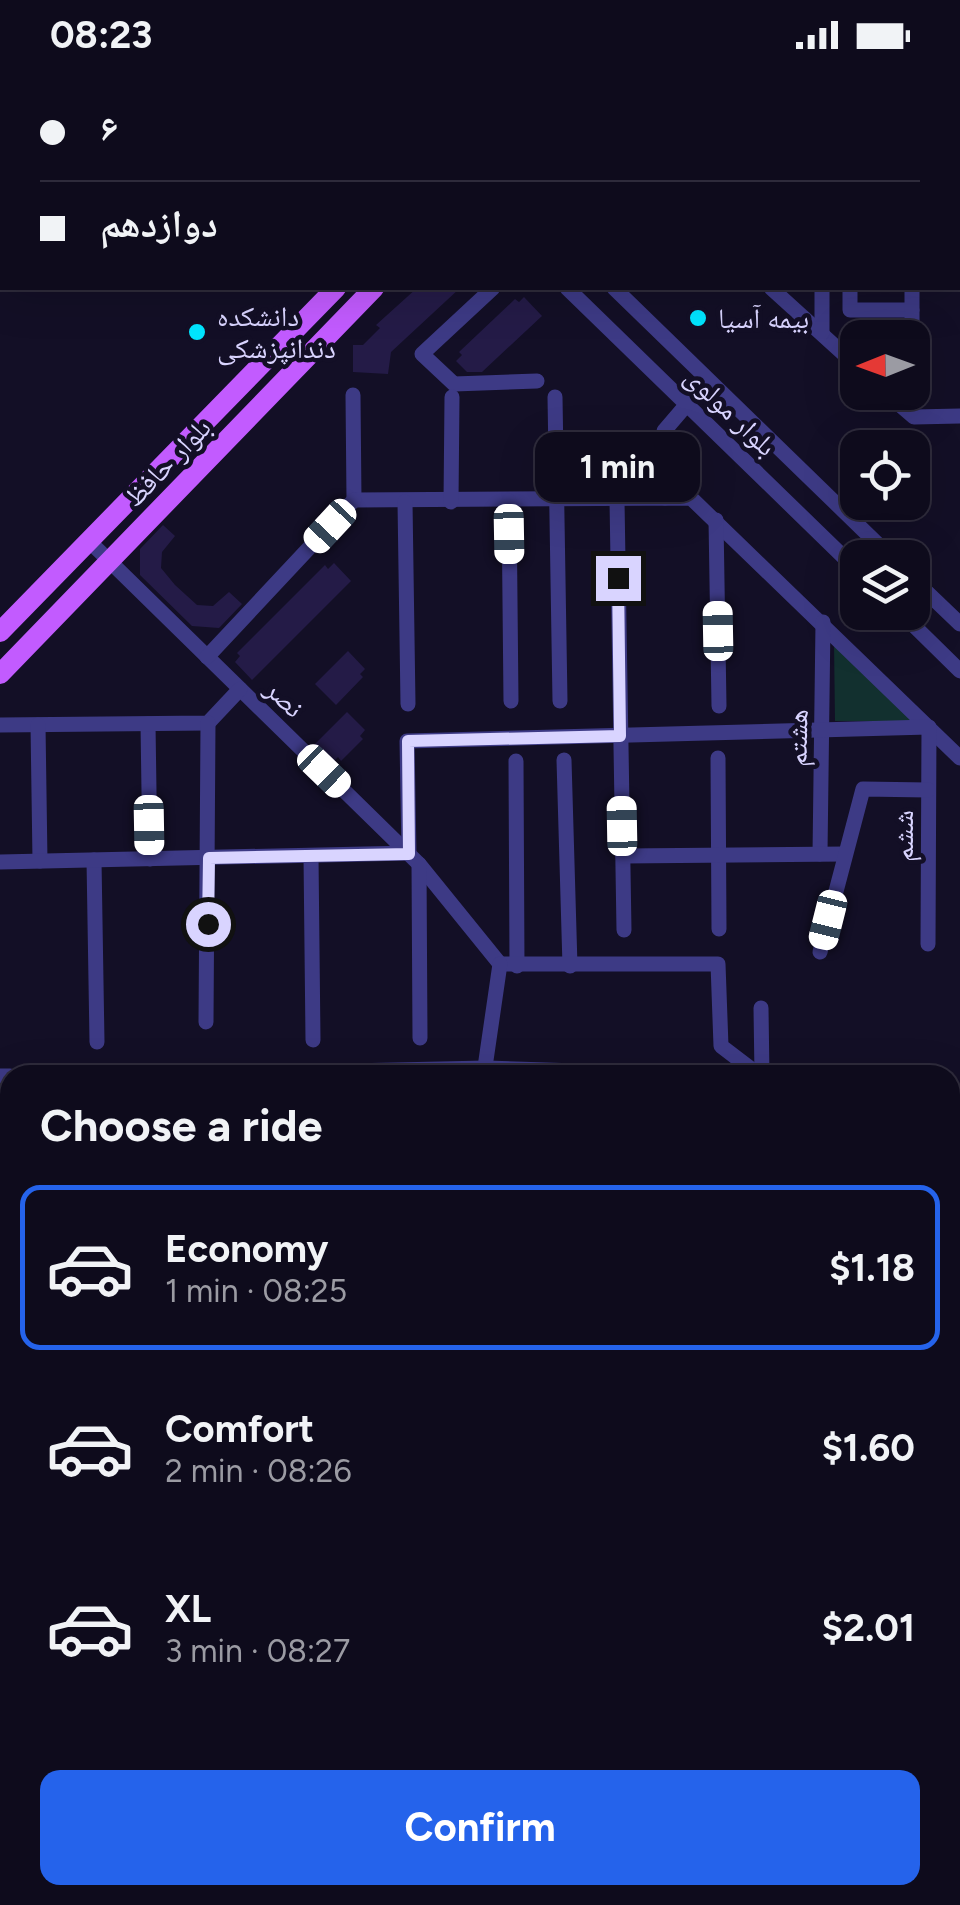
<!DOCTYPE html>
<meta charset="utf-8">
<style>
body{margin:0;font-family:Figtree,"Noto Naskh Arabic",sans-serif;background:#1c1929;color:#f1f3f6;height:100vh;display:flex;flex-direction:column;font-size:38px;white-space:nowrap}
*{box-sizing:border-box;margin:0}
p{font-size:32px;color:#9b9ba3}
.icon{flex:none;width:55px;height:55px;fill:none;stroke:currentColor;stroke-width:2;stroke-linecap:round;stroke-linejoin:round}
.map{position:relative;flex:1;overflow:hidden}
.sheet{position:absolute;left:0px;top:995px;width:960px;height:840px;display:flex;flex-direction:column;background:#0e0b1c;border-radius:30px 30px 0 0;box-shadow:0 10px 40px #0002,0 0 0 2px #2e2b3b}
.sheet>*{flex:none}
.hud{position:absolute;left:0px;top:0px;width:960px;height:220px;box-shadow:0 10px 40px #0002,0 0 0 2px #2e2b3b;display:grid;align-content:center;height:220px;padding:0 40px;background:#0e0b1c}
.needle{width:65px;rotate:269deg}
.buttons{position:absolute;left:840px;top:250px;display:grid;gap:20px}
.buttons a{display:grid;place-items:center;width:90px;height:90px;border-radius:20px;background:#0e0b1c;box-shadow:0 10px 40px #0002,0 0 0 2px #2e2b3b;font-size:50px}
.end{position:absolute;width:45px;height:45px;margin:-22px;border:12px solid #d9d4ff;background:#111;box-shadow:0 0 0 5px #111}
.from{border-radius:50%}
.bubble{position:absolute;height:70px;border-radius:20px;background:#0e0b1c;box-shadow:0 10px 40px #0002,0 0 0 2px #2e2b3b;font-size:32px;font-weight:700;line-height:70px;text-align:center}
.car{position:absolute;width:30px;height:60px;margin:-30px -15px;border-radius:12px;box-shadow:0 0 8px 2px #0007;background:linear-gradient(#fff 24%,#345 0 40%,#fff 0 76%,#345 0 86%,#fff 0)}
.hud b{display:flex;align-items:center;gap:35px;height:95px;font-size:38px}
.hud b+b{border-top:2px solid #2e2b3b}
.hud i{width:25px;height:25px;background:#f1f3f6}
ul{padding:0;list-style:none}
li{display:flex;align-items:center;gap:30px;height:165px;margin:0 20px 15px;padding:0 20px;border:5px solid transparent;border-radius:20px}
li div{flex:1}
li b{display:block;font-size:38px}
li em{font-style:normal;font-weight:700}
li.active{border-color:#2563eb}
li>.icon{width:90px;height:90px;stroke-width:1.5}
h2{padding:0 40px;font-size:45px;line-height:120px}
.button{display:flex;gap:20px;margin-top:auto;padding:20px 40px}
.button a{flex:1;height:115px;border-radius:20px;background:#2563eb;color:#fff;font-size:40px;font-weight:700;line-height:115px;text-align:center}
.status{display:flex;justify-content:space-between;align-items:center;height:70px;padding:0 50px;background:#0e0b1c;direction:ltr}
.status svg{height:28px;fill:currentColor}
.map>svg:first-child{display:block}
.green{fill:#12302f}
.building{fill:#241b47}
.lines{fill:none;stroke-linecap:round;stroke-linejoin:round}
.minor{stroke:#3d3a85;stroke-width:15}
.major{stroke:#c25bff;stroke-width:20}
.route{stroke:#d9d4ff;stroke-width:12}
.poi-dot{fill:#00e5ff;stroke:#130f26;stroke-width:4}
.labels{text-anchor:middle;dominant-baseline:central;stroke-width:9;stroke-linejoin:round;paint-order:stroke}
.poi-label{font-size:28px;fill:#d9d4ff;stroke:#130f26;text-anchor:start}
.street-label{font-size:28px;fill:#d9d4ff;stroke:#130f26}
</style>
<div class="status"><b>08:23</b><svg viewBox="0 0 49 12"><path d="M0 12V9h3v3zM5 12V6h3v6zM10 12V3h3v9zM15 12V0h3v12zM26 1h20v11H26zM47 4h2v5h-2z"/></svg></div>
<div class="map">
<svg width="960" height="1835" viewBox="0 0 960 1835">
<rect width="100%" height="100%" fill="#130f26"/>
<path class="green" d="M834,574L912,651H835Z"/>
<g class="building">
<path d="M417,218H460L391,282L388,304L353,302V275H363L380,258L376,255Z"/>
<path d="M524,227L542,246L482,302H467L456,291L462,285L459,282L515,229L519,232Z"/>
<path d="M163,455L175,466L162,482L161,498L175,515L197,535L213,536L229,522L242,534L219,558L192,556L140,505V479Z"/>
<path d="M334,493L351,511L252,610L235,592L240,586L237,583L325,495L328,499Z"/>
<path d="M348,581L365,599L360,604L363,607L336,635L315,614Z"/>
<path d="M347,642L365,660L360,666L363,669L341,691L338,687L332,693L314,675Z"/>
</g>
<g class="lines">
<g class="minor">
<path d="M401,0L403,2"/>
<path d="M476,0V2"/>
<path d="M822,0V2"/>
<path d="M908,0V2"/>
<path d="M741,2L744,0"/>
<path d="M493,218L422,284L454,314L537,311"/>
<path d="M567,218L858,501"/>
<path d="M614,218L892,488"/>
<path d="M771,218L858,297"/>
<path d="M822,218V263"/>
<path d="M850,218V240H912"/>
<path d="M912,218V268"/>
<path d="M912,271L913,319"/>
<path d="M885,322L914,347L960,346"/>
<path d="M353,325L354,430"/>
<path d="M555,327L560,631"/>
<path d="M665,428L664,361L688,333"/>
<path d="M354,430L691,428L960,688"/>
<path d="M617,430L624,860"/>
<path d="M509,431L511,631"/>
<path d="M405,432L408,634"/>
<path d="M451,432L452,327"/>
<path d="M716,450L719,636"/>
<path d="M89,471L419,794L500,894"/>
<path d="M912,508L960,554"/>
<path d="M900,542L960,601"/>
<path d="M207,587L354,430"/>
<path d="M148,654L150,789"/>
<path d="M0,655L208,653L240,619"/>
<path d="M38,655L40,791"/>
<path d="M718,688L719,859"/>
<path d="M564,690L570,896"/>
<path d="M516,691L517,896"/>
<path d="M820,784L823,552"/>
<path d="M311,786L313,970"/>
<path d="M623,786L845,784"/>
<path d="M94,790L97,972"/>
<path d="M0,792L409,783L407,671L929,657L928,874"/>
<path d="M419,794L420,968"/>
<path d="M820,882L863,719L928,720"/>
<path d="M500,894H718L721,976L759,1005"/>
<path d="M761,938L762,1005"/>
<path d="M206,952L208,653"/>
<path d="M257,1003L486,998L700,1005"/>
<path d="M484,1004L500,894"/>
<path d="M71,1005L170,1004"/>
<path d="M0,1006H10"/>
<path d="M950,1139L960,1138"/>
<path d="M0,1280H10"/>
<path d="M950,1427H960"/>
<path d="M950,1445H960"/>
<path d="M0,1449H10"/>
<path d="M0,1463L10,1462"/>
<path d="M950,1631H960"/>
<path d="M0,1768L1,1695H10"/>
<path d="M332,1825V1835"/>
<path d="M774,1825V1835"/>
<path d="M116,1835V1825"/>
<path d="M222,1835V1825"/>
<path d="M440,1835V1825"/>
</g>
<g class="major">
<path d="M537,2L540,0"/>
<path d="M581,2L583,0"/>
<path d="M0,562L336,218"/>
<path d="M0,604L374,218"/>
</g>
</g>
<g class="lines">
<path class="route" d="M208,854L209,788L409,784L408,671L620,666L618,508"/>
</g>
<g class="poi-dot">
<circle cx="698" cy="248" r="10"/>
<circle cx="197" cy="262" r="10"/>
</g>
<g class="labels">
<g class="poi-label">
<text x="217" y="246">دانشکده<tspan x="217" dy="32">دندانپزشکی</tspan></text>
<text x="718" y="248">بیمه آسیا</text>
</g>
<g class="street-label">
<text transform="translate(731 341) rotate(44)">بلوار مولوی</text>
<text transform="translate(167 392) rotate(-46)">بلوار حافظ</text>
<text transform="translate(285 628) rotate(44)">نصر</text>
<text transform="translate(797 668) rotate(-89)">هشتم</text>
<text transform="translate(903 766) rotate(-90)">ششم</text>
</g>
</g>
</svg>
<div class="buttons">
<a><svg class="needle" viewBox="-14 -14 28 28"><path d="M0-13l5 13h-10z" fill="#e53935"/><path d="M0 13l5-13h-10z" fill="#9b9ba3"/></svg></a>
<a><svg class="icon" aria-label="locate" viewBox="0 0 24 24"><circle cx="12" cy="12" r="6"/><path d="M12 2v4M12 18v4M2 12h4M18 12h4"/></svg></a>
<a><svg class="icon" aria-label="layers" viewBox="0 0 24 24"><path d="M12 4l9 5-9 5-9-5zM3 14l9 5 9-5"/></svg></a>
</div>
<i class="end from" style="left:208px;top:854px"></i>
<i class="end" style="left:618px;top:508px"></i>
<div class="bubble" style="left:535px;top:362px;width:165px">1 min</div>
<i class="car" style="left:330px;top:456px;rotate:223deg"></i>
<i class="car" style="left:509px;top:464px;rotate:179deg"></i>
<i class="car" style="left:718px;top:561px;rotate:359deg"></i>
<i class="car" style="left:324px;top:701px;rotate:134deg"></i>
<i class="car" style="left:149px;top:755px;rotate:179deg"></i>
<i class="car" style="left:622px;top:756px;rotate:359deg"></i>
<i class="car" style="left:828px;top:850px;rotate:194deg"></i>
<div class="hud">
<b><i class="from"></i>۶</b>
<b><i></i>دوازدهم</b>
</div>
<section class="sheet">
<h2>Choose a ride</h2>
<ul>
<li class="active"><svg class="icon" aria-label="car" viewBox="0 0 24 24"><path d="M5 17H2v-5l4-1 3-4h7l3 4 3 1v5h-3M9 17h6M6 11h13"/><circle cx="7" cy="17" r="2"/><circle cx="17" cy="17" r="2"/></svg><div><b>Economy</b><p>1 min · 08:25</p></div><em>$1.18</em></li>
<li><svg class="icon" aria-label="car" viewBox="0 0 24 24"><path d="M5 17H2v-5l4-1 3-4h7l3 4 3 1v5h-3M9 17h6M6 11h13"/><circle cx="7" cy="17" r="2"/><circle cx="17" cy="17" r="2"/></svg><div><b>Comfort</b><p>2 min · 08:26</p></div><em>$1.60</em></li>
<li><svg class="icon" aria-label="car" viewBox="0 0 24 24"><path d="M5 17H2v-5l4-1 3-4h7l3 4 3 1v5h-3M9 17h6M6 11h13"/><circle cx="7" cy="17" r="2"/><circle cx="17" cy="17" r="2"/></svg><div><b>XL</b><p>3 min · 08:27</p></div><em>$2.01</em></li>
</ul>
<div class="button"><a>Confirm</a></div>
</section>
</div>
